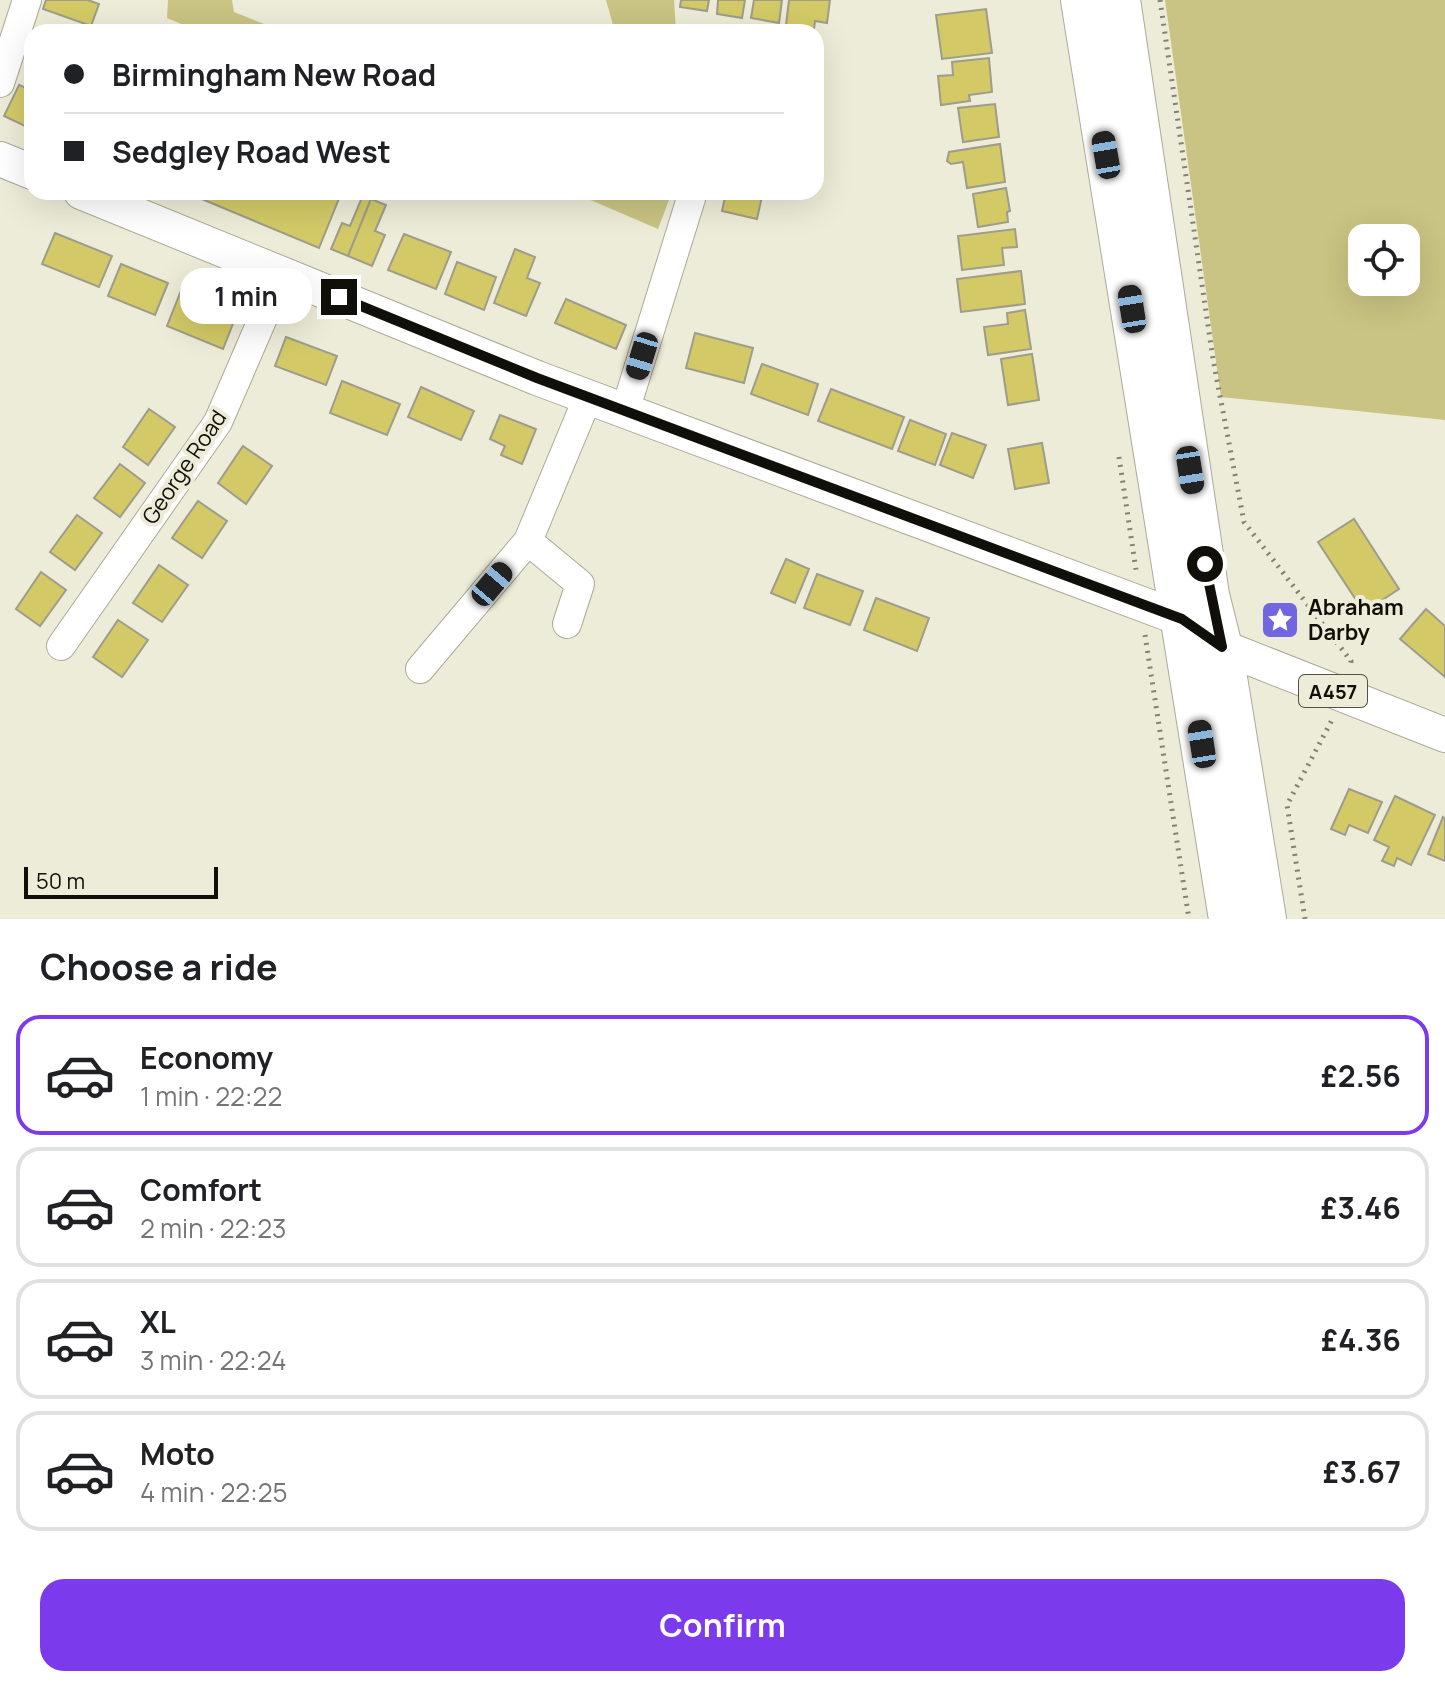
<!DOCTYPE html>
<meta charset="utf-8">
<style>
body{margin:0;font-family:Manrope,sans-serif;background:#f2f2f2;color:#202124;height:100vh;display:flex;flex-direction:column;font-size:30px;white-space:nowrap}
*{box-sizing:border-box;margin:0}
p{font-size:26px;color:#757577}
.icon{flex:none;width:44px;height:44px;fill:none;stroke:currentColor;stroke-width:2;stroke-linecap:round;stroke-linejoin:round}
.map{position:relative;height:919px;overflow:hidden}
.panel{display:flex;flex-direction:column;background:#fff;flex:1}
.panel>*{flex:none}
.banner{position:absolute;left:24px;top:24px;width:800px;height:176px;border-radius:24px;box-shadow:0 8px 32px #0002;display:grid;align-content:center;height:176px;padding:0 40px;background:#fff}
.tools{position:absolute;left:1348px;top:224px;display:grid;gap:16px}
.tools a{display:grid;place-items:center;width:72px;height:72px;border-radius:16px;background:#fff;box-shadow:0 8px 32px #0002;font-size:40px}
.scale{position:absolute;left:24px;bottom:20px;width:194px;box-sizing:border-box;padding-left:8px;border:4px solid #100f09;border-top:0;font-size:22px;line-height:28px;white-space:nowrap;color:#100f09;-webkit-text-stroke:6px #edecd8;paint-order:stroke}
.end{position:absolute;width:36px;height:36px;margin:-18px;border:10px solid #100f09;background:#fff;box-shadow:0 0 0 4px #fff}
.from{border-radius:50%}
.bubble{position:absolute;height:56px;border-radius:24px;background:#fff;box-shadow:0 8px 32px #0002;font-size:26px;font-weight:700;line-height:56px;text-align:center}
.car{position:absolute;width:24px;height:48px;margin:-24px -12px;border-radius:10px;box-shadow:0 0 6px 2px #0007;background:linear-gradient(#222 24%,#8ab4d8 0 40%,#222 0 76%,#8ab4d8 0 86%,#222 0)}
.banner b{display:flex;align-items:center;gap:28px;height:76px;font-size:30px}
.banner b+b{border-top:2px solid #e0e0e0}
.banner i{width:20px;height:20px;background:#202124}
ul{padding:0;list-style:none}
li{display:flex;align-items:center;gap:24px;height:120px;margin:0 16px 12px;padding:0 24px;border:4px solid #e0e0e0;border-radius:24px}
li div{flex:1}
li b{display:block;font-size:30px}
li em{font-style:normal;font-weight:700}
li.on{border-color:#7c3aed}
li>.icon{width:72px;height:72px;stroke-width:1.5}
h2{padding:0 40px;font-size:36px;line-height:96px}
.cta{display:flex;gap:16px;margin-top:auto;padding:16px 40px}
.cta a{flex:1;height:92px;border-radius:24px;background:#7c3aed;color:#fff;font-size:32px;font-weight:700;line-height:92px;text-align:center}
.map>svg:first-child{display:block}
.green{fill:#c9c483;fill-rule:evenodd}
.building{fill:#d3ca67;stroke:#9e9c8a;stroke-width:2}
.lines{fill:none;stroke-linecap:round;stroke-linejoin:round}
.minor-casing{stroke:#abaa97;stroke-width:30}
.major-casing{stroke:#abaa97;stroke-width:36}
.highway-casing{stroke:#abaa97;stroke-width:42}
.path{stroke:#828174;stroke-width:5;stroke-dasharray:2 6;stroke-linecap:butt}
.minor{stroke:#fff;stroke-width:28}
.major{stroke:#fff;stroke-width:34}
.highway{stroke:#fff;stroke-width:40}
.route{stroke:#100f09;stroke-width:10}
.labels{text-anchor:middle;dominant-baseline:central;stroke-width:8;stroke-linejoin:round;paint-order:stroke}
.shield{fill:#edecd8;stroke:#525147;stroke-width:2}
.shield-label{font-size:20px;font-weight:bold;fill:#100f09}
.street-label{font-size:22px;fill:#100f09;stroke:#edecd8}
.poi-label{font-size:22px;font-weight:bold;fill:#100f09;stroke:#edecd8;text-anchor:start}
</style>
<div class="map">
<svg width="1445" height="919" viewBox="0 0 1445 919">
<rect width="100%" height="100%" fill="#edecd8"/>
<g class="green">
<path d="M168,0H232L234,12L284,32H200L167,18Z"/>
<path d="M606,0H674L676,32H615Z"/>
<path d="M1165,0H1445V420L1221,397ZM1362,238H1406V282H1362Z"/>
<path d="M572,192H672L658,229Z"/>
</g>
<g class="building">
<path d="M46,0H88L99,4L91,26L43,9Z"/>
<path d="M681,0H709L707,11L680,7Z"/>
<path d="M718,0H745L742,18L717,14Z"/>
<path d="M754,0H782L779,23L751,18Z"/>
<path d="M789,0H830L827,23L815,21L814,29L786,25Z"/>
<path d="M986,9L992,53L942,59L936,15Z"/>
<path d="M989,58L992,92L969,95L970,101L941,105L938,76L953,75L952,62Z"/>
<path d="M19,85L31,90L32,87V110L25,126L4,116Z"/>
<path d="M995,104L999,137L963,142L958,108Z"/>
<path d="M32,110V129L25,126Z"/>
<path d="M1000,144L1005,182L967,188L963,162L951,164L947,161L949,152Z"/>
<path d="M1006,188L1010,211L1007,212L1008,222L978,227L973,194Z"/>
<path d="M185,192H332L340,196L319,248Z"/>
<path d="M726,192H763L757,219L722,211Z"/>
<path d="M363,195L371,199L348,256L331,249L342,223L350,226Z"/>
<path d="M371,199L386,205L375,231L385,235L372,266L348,256Z"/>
<path d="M1015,229L1017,247L1002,248L1004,265L962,270L958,236Z"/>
<path d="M55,233L112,256L99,287L42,264Z"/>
<path d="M404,234L451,252L436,289L388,270Z"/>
<path d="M515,249L535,257L527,278L540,283L526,316L494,303Z"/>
<path d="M457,262L496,277L484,310L445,294Z"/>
<path d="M121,264L168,283L155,315L108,296Z"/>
<path d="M1021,271L1025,304L961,312L957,279Z"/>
<path d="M182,288L238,311L223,349L167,326Z"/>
<path d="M566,299L626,325L616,349L555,323Z"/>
<path d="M1025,310L1031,349L988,355L984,327L1008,324L1007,313Z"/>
<path d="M695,333L753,348L744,383L686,368Z"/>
<path d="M286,337L337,356L326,385L275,366Z"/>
<path d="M1032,354L1039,400L1008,405L1001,359Z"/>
<path d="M762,364L818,384L808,415L751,394Z"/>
<path d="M342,381L400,404L387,435L330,413Z"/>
<path d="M421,387L474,411L461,440L408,417Z"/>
<path d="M831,389L904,417L892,449L818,421Z"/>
<path d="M149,409L175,427L148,465L123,447Z"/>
<path d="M500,415L536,429L522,464L501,455L505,446L490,439Z"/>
<path d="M910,420L946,434L935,465L898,451Z"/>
<path d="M952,433L986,445L973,478L940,465Z"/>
<path d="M1042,443L1049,483L1015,489L1008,449Z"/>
<path d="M243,446L272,466L246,504L218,483Z"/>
<path d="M120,464L145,483L120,517L94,498Z"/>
<path d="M198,501L227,521L202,558L172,538Z"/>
<path d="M77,515L102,533L75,570L50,552Z"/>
<path d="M1354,519L1399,589L1364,612L1318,542Z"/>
<path d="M786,559L809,569L795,603L771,593Z"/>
<path d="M159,565L188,585L162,622L133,603Z"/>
<path d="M41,572L66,590L40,626L16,609Z"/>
<path d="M817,574L863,591L850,625L804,608Z"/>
<path d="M876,598L929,618L917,651L864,630Z"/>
<path d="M1426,609L1445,626V677L1400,639Z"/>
<path d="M118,620L148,640L122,677L93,657Z"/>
<path d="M1349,789L1382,802L1368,833L1349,825L1345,835L1331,829Z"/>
<path d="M1395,796L1435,815L1411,865L1397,858L1394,866L1382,861L1389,847L1374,840Z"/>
<path d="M1443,817L1445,818V861L1428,854Z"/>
</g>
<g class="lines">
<defs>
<g id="minor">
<path d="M0,83L27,0"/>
<path d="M625,411L693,192"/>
<path d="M528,541L580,584L567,624"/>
<path d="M61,646L218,422L282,274"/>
<path d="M420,669L528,541L588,397"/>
</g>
<g id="major">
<path d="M0,159L32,172"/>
<path d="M81,192L537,378L1182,619L1222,647L1445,735"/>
</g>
<g id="highway">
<path d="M1081,0L1229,919"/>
<path d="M1120,0L1209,595L1222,647L1266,919"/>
</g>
</defs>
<use href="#minor" class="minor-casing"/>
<use href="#major" class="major-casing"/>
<use href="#highway" class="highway-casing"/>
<g class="path">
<path d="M1160,0L1213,359L1244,522L1351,661L1350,667"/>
<path d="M1119,457L1136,570"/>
<path d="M1145,635L1189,919"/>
<path d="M1305,919L1287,805L1333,718"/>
</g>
<use href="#minor" class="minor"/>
<use href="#major" class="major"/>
<use href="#highway" class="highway"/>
</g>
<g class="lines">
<path class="route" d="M339,297L537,378L1182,619L1222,647L1205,564"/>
</g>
<defs>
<symbol id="sight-square" viewBox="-11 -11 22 22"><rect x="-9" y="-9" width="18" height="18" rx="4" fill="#7265e0" stroke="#edecd8"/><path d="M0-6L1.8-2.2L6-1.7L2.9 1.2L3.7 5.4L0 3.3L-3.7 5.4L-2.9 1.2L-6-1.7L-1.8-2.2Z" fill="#fff"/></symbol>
</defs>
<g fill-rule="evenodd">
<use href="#sight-square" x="1258" y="598" width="44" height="44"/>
</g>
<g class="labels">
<rect class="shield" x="1299" y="675" width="68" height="32" rx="6"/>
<g class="shield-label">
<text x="1333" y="691">A457</text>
</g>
<g class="street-label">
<text transform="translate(184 467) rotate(-56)">George Road</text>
</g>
<g class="poi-label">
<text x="1308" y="607">Abraham<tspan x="1308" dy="25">Darby</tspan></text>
</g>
</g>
</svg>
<div class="tools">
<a><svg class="icon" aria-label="locate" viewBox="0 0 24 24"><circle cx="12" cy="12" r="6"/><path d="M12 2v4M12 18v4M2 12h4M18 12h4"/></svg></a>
</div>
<div class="scale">50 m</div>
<i class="end from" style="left:1205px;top:564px"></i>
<i class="end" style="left:339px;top:297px"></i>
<div class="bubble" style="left:180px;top:268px;width:132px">1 min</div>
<i class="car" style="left:1106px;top:155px;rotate:350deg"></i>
<i class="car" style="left:1132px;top:309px;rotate:351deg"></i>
<i class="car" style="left:642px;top:356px;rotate:197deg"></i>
<i class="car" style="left:1190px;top:470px;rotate:171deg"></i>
<i class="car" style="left:492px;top:584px;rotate:40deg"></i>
<i class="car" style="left:1202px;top:744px;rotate:351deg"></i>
<div class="banner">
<b><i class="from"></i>Birmingham New Road</b>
<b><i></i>Sedgley Road West</b>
</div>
</div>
<section class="panel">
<h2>Choose a ride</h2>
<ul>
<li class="on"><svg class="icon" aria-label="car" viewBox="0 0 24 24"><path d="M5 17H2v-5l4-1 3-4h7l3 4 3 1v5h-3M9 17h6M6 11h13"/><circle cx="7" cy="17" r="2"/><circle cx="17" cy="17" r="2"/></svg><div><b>Economy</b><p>1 min · 22:22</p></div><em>£2.56</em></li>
<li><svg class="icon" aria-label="car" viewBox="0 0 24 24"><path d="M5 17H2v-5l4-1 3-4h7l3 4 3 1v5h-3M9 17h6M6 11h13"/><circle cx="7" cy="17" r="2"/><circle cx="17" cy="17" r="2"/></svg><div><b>Comfort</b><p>2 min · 22:23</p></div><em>£3.46</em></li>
<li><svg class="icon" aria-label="car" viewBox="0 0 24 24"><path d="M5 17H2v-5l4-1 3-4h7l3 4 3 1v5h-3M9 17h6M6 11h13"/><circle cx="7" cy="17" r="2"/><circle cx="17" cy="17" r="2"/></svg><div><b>XL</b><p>3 min · 22:24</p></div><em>£4.36</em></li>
<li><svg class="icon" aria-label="car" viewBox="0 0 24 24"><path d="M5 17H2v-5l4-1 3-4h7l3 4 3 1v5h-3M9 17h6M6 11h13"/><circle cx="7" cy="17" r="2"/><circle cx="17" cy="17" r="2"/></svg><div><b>Moto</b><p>4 min · 22:25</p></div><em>£3.67</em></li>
</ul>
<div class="cta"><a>Confirm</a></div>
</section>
